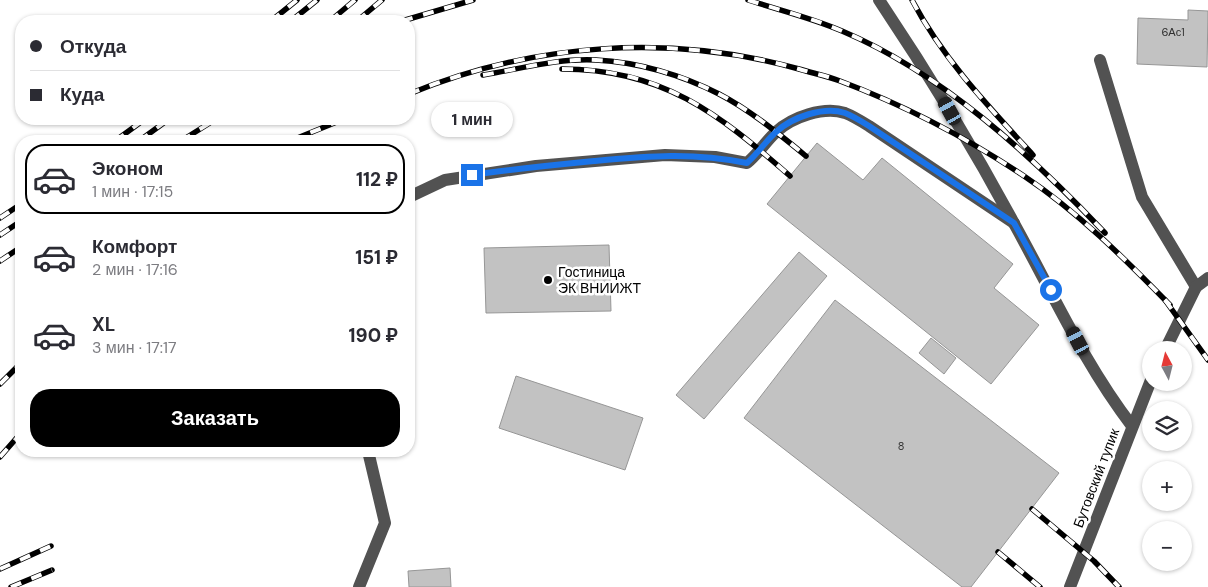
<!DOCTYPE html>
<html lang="ru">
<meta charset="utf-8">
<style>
body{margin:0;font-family:"DM Sans",sans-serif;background:#f7f7f7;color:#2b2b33;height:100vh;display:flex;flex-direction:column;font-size:19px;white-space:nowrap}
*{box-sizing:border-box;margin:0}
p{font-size:16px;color:#7c7c81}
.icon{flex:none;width:28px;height:28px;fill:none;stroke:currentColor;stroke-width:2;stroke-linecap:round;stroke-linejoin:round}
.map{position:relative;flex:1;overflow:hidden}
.drawer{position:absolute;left:15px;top:135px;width:400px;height:322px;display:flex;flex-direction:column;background:#fff;border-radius:20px;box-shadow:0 1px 4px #0004}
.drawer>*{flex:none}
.hud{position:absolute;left:15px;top:15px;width:400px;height:110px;border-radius:20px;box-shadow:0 1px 4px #0004;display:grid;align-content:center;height:110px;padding:0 15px;background:#fff}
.needle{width:32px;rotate:353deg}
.controls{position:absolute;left:1142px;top:341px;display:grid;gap:10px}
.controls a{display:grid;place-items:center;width:50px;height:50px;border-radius:50%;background:#fff;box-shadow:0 1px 4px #0004;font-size:25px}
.end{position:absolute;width:22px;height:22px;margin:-11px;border:6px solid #1a73e8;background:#fff;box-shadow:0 0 0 2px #fff}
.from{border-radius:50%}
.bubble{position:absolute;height:35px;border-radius:18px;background:#fff;box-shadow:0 1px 4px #0004;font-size:16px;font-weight:800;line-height:35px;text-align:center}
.car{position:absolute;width:15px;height:30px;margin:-15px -8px;border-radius:6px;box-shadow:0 0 4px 1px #0007;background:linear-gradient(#222 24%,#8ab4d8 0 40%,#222 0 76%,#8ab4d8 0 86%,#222 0)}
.hud b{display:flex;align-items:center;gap:18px;height:48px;font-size:19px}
.hud b+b{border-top:1px solid #e1e1e2}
.hud i{width:12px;height:12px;background:#2b2b33}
ul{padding:9px 0 0;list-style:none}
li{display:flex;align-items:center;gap:15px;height:70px;margin:0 10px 8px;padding:0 5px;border:2px solid transparent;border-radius:20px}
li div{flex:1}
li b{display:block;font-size:19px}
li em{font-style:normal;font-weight:800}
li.on{border-color:#000}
li>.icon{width:45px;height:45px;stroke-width:1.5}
.action{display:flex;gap:10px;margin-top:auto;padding:10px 15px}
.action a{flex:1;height:58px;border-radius:20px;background:#000;color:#fff;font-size:20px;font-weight:800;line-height:58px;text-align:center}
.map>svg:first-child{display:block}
.building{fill:#c2c2c2;stroke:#969696}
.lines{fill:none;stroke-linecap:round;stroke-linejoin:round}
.minor{stroke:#525252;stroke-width:12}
.rail-casing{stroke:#000;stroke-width:5.5}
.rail{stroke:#fff;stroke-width:4;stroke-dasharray:11;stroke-linecap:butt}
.route{stroke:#1a73e8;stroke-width:6}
.poi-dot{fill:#000;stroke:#fff;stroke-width:2}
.labels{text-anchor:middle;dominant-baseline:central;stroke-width:5;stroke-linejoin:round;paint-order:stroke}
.number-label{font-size:11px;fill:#303030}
.poi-label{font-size:14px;fill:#000;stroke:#fff;text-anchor:start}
.street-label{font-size:14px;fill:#000;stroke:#fff}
</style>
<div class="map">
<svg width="1208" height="587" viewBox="0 0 1208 587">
<rect width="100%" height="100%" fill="#fff"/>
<g class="building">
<path d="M1188,10L1208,11L1207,67L1137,64L1138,18L1188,20Z"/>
<path d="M817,143L863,180L882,158L1013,264L994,288L1039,325L991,384L767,204Z"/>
<path d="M609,245L611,311L486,313L484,248Z"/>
<path d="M799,252L827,276L704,419L676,395Z"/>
<path d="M835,300L1059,473L971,587H962L744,418Z"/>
<path d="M931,338L956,358L944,374L919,353Z"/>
<path d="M516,376L643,418L625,470L499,428Z"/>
<path d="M450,568L451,587H409L408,571Z"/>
</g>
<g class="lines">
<g class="minor">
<path d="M879,0C928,73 974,149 1016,227C1053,294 1085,365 1132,426"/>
<path d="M1100,60L1142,197L1196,287"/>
<path d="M409,197L445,180L536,166L665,155L715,157L747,163C759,153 766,141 776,132C792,117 824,106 845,113C853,116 861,121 869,126L1014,223"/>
<path d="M1165,350L1196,287L1208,278"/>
<path d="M359,587L385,523L368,451"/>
<path d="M1070,587L1151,380"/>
</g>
<defs>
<g id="rail">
<path d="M748,0C779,10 812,18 842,31C942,73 1031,155 1105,233"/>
<path d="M912,0C943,59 988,106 1033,155"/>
<path d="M271,21L297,0"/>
<path d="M291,21L317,0"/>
<path d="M330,21L355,0"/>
<path d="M357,21L382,0"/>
<path d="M402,21L473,0"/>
<path d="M562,69C662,69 718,113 790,176"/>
<path d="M483,75C520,69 558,58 596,60C638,62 682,75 719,94C750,110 779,134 806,156"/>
<path d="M409,94C532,43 670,33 799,69C812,73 827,76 840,81C904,105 967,138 1024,176C1078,212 1125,259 1170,305"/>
<path d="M115,141L145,119"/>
<path d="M139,141L169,119"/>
<path d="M181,141L216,119"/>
<path d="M290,141L344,119"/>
<path d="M0,218L21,204"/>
<path d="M0,235L21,221"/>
<path d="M0,261L21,247"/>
<path d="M1165,300L1208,360"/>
<path d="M0,384L21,363"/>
<path d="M0,457L21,433"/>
<path d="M1032,509L1094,561L1119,587"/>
<path d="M998,552L1040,587"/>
<path d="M0,569L51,546"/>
<path d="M11,587L52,570"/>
</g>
</defs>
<use href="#rail" class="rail-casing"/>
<use href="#rail" class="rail"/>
</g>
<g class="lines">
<path class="route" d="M472,175C513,169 553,165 594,161C649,156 692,152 747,163C758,153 766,141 776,132C792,117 824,106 845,113C853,116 861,121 869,126L1014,223L1051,290"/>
</g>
<circle class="poi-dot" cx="548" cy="280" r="5"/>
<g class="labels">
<g class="number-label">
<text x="1173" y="32">6Ас1</text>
<text x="901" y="446">8</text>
</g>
<g class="poi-label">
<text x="558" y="272">Гостиница<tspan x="558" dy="16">ЭК ВНИИЖТ</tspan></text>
</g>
<g class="street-label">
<text transform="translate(1096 478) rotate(-69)">Бутовский тупик</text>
</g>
</g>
</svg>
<div class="controls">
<a><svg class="needle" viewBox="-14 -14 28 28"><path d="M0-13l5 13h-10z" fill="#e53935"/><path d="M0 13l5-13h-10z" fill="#7c7c81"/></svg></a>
<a><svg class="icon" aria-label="layers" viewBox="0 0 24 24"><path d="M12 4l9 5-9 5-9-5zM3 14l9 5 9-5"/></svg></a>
<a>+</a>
<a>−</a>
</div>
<i class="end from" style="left:1051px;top:290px"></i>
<i class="end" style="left:472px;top:175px"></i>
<div class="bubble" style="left:431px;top:102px;width:82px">1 мин</div>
<i class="car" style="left:950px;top:111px;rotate:331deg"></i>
<i class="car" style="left:1078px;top:341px;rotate:332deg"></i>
<div class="hud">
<b><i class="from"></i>Откуда</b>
<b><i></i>Куда</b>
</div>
<section class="drawer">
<ul>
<li class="on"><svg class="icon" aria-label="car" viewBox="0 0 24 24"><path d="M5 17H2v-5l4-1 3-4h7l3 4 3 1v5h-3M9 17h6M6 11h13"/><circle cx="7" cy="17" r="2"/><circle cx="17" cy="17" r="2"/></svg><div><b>Эконом</b><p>1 мин · 17:15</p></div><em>112 ₽</em></li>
<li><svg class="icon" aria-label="car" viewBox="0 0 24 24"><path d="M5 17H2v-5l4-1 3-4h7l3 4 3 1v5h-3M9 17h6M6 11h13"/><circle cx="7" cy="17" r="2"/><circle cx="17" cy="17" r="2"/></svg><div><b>Комфорт</b><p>2 мин · 17:16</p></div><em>151 ₽</em></li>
<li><svg class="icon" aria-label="car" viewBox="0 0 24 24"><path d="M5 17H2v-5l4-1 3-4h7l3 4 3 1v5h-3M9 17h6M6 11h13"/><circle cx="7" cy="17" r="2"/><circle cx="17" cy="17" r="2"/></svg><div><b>XL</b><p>3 мин · 17:17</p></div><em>190 ₽</em></li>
</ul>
<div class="action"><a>Заказать</a></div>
</section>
</div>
